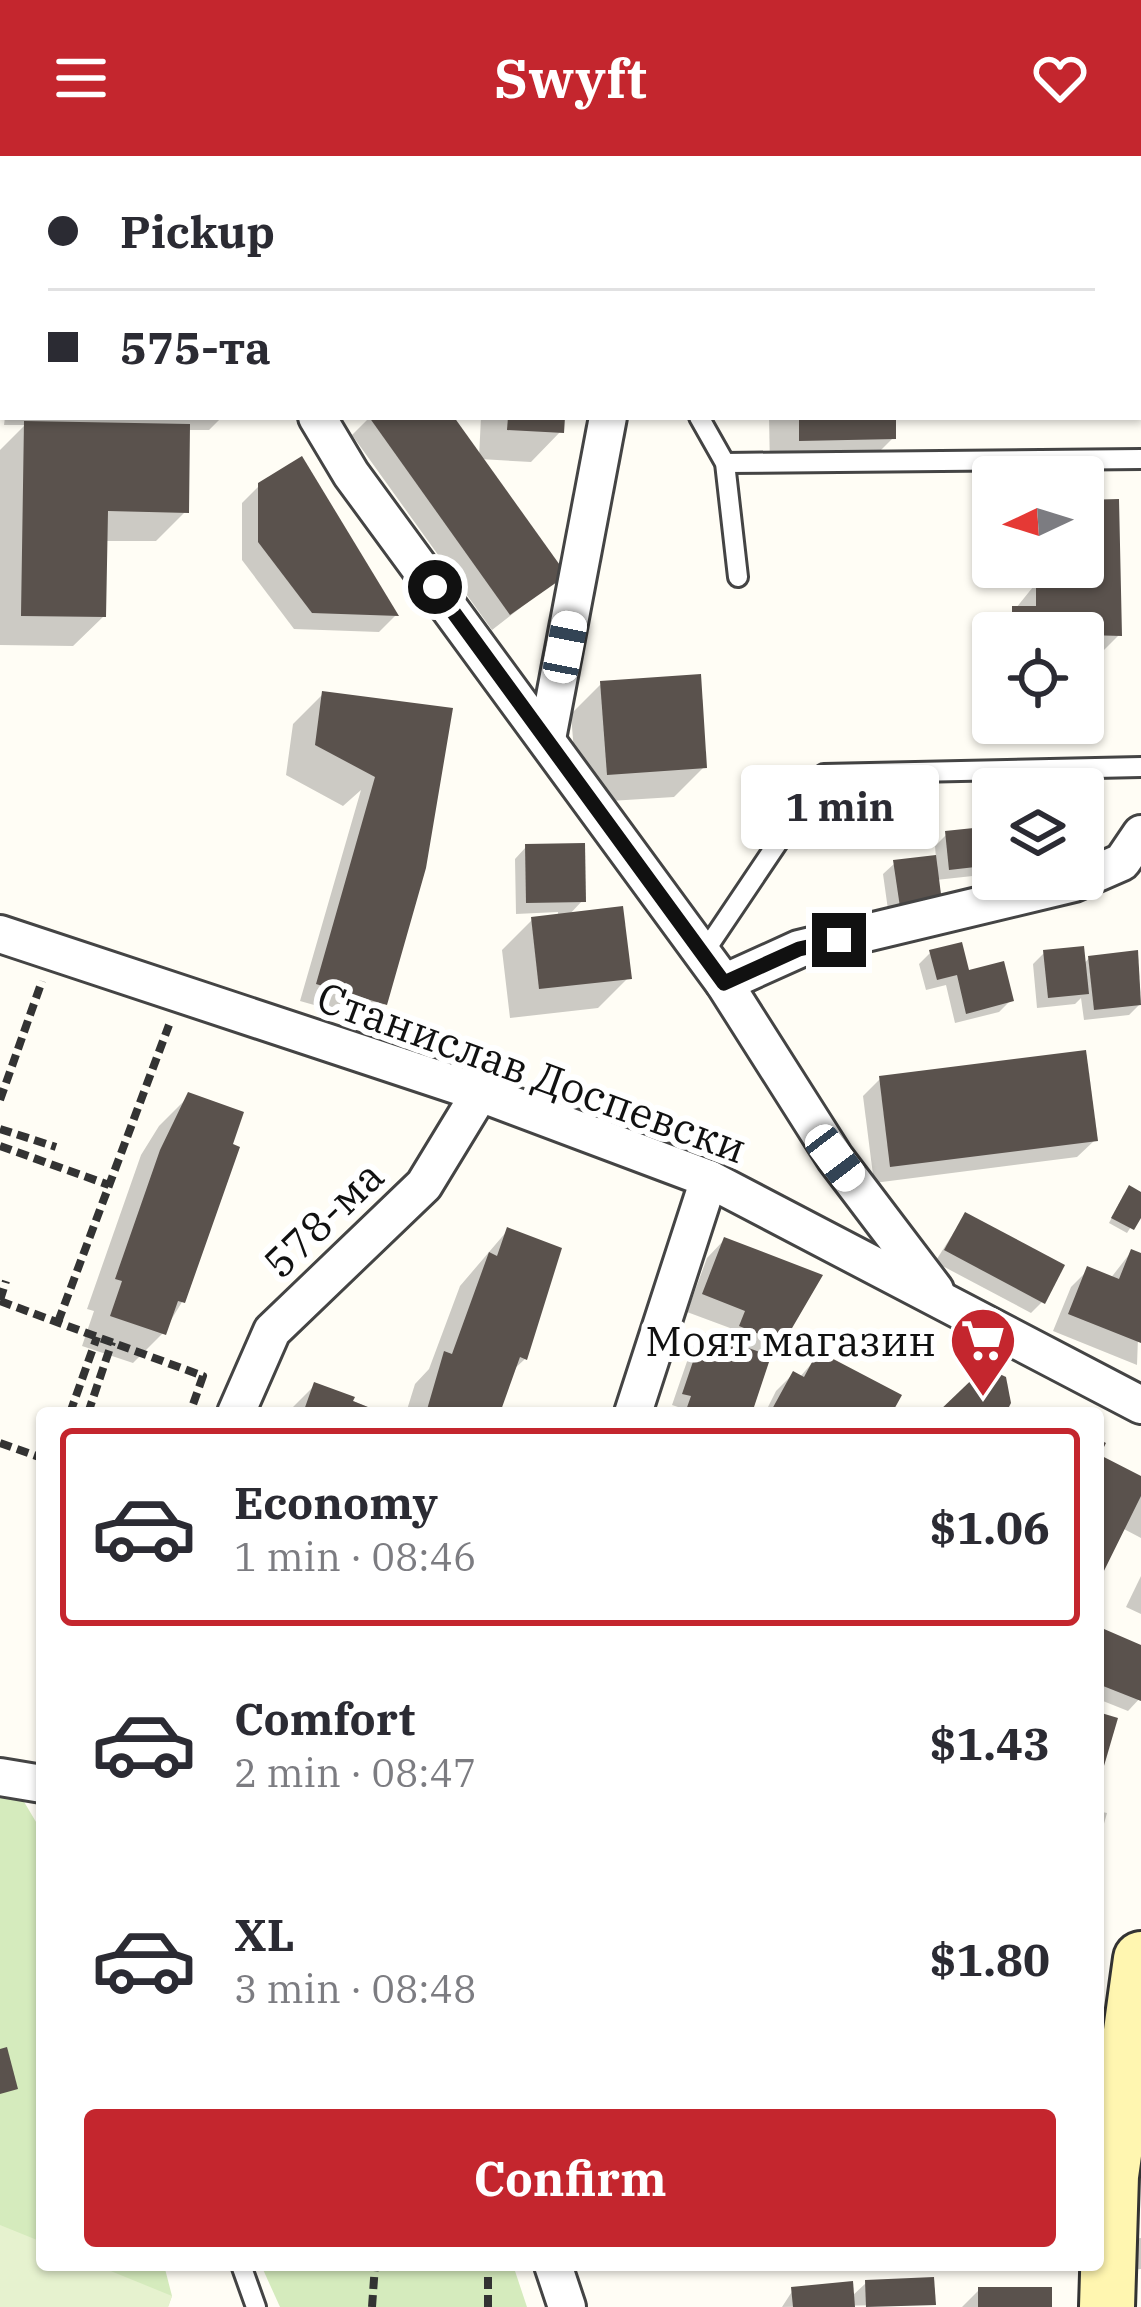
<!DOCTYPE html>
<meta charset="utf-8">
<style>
body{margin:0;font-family:"IBM Plex Serif",serif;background:#f7f7f7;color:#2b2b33;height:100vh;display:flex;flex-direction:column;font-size:45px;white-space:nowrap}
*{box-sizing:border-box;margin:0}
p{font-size:39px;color:#7c7c81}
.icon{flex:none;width:66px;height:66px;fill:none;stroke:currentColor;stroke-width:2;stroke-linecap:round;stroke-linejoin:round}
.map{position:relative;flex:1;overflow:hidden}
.panel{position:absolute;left:36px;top:1251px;width:1068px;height:864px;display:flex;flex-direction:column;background:#fff;border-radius:12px;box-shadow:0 3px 9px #0004}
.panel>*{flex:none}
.guide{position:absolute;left:0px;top:0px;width:1143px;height:264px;box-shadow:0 3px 9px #0004;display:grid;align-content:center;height:264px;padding:0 48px;background:#fff}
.needle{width:78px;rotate:266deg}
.controls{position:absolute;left:972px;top:300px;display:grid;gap:24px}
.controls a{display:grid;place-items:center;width:132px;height:132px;border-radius:12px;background:#fff;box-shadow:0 3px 9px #0004;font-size:60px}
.end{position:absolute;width:54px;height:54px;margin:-27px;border:15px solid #111;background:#fff;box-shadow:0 0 0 6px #fff}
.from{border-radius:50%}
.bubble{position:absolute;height:84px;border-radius:12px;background:#fff;box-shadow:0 3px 9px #0004;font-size:39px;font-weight:700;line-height:84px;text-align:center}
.car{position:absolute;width:36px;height:72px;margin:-36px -18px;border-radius:15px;box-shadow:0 0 9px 3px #0007;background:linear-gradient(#fff 24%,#345 0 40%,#fff 0 76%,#345 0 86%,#fff 0)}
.guide b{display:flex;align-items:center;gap:42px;height:114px;font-size:45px}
.guide b+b{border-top:3px solid #e1e1e2}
.guide i{width:30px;height:30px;background:#2b2b33}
ul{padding:21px 0 0;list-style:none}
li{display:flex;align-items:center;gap:36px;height:198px;margin:0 24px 18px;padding:0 24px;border:6px solid transparent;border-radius:12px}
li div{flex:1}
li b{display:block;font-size:45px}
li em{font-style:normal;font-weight:700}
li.on{border-color:#c4262e}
li>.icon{width:108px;height:108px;stroke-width:1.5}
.button{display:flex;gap:24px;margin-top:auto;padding:24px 48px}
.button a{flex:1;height:138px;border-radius:12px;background:#c4262e;color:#fff;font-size:48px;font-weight:700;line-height:138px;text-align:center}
header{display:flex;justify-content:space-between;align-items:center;height:156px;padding:0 48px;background:#c4262e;color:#fff;font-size:54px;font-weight:700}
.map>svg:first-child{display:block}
.green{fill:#d5ebbd}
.pitch{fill:#e6f2cf}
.shadow{fill:#0003}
.building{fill:#5a524d}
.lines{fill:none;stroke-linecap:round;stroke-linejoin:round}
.lane-casing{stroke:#444;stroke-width:24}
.street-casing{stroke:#444;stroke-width:42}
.secondary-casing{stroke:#333;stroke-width:60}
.path{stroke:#333;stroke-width:8;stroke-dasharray:12 6;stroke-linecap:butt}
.lane{stroke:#fff;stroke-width:18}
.street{stroke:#fff;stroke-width:36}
.secondary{stroke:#fff6b0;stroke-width:54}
.route{stroke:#111;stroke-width:15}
.labels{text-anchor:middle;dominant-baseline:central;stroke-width:12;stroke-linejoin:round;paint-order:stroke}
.street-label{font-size:42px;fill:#111;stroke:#fff}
.poi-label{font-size:42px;fill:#111;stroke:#fff;text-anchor:end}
</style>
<header><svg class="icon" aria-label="menu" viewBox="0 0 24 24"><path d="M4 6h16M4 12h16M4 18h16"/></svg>Swyft<svg class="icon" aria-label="heart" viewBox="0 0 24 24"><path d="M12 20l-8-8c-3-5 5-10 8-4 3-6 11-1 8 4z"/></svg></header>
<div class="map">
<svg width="1141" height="2151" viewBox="0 0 1141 2151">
<rect width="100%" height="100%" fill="#fffdf5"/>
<g class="green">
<path d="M0,1635L20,1639L42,1676V2109H164L172,2140L168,2151H0Z"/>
<path d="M261,2109H513L527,2151H280Z"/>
</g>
<path class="pitch" d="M0,2069L42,2086V2109H96L172,2140L168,2151H0Z"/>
<g class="shadow">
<path d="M0,0H20L3,3L0,53Z"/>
<path d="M814,0H915L812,3Z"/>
<rect x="1140" y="105" width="1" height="82"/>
<path d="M5,261H222L209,274H187L186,355L156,385H105L104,460L73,490L0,489V294L25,269H4Z"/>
<path d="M370,261H450L479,301L481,261H565L561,275L531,306L480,303L563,419L492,474L352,279Z"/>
<path d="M769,261H893V282L863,312L770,313Z"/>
<path d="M260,329L396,459L379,476L294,473L242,404V347Z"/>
<path d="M1083,347L1119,479L1102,496H1083V477H996L1037,426L1058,425V418H1041V411H1083Z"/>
<path d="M601,528L704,611L674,641L578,647L571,558Z"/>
<path d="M323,538L449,554L385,847L367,864L300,845L361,634L343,650L286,619L293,568Z"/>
<path d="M993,673L991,718L936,724L889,761L883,718L895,707L936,702L935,690L947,678Z"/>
<path d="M526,691L583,744L568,760L628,822L598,852L510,862L502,794L532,764L558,761V756L516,758L515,703Z"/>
<path d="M930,797L967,818L1011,844L999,856L955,867L946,829L926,834L919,808Z"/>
<path d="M1044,797L1083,809L1089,802L1140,848L1129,859L1084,864L1081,842L1075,848L1037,852L1033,808Z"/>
<path d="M880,923L1095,984L1077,1001L874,1027L863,940Z"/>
<path d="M189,940L182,1146L163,1177L133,1207L82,1190L94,1155L87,1153L141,999L159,970Z"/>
<path d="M1124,1038L1141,1039V1055L1127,1077L1109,1067Z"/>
<path d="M965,1059L1042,1146L1031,1157L935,1106Z"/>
<path d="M507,1075L525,1203L512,1215L497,1257H406L415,1228L429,1213L460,1130Z"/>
<path d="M724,1084L785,1178L767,1196L754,1197L749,1257H679L681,1252L672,1249L692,1191L703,1180L724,1187L730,1172L687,1156L707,1102Z"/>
<path d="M1131,1096L1141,1100L1137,1209L1053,1175L1071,1131L1088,1114L1110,1123Z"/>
<path d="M819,1199L898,1240L889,1257H765L776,1235L793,1218L799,1222Z"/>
<path d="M315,1229L382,1257H287Z"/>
<path d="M1098,1302L1141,1323V1382L1122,1372L1098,1420Z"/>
<path d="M1141,1420V1458L1126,1451Z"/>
<path d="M1104,1477L1141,1492V1541L1128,1555L1098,1543V1483Z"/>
<path d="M1098,1655L1107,1657L1098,1689Z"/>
<path d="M1141,2082V2113L1128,2114L1131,2083Z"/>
<path d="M866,2127L933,2148L782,2151L793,2134L851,2141Z"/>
<path d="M979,2134L1049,2151H962Z"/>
</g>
<g class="building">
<path d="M369,261H454L567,419L510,459Z"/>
<path d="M508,261H565L564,277L507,274Z"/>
<path d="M799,261H896V283L799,285Z"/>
<path d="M24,265L190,268L189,357L108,355L106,461L21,460Z"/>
<path d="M302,300L399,460L312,457L258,386V327Z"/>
<path d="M1119,343L1122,480L1012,477V450H1036V423L1074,422V411H1083V344Z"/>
<path d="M701,518L707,612L607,619L600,525Z"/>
<path d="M322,535L453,552L426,712L387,849L316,828L375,621L315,589Z"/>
<path d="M993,670V709L949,714L945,675Z"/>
<path d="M585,687L586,746L526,747L525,688Z"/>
<path d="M936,699L942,746L900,751L893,704Z"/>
<path d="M623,750L632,823L539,833L531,761Z"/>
<path d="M962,786L969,814L1004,805L1014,845L966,858L957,819L937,824L929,794Z"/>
<path d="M1084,790L1089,838L1048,842L1043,794Z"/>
<path d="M1138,794L1141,849L1094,854L1088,800Z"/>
<path d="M1086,894L1098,985L890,1011L879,920Z"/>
<path d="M188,936L244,956L233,988L240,991L185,1147L178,1145L166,1179L110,1160L122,1125L115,1123L160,994Z"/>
<path d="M1129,1029L1141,1036V1062L1134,1074L1111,1062Z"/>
<path d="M965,1056L1065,1109L1045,1148L944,1094Z"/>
<path d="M507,1071L562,1092L527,1204L520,1201L500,1257H426L444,1195L452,1198L489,1096L497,1100Z"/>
<path d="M724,1081L823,1119L788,1179L769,1182L739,1170L745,1155L702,1138Z"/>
<path d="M1131,1093L1141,1097V1187L1068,1158L1087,1110L1119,1123Z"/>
<path d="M703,1176L771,1200L752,1257H685L691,1240L682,1238Z"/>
<path d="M818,1195L902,1239L892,1257L771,1255L793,1215L804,1221Z"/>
<path d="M985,1211L1006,1221L1011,1247L1006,1257H937Z"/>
<path d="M314,1226L355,1241L353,1245L383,1257H303Z"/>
<path d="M1098,1283L1106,1287L1100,1299L1141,1320V1340L1098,1427Z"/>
<path d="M1104,1473L1141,1489V1545L1098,1528Z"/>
<path d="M1098,1556L1118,1562L1099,1627H1098Z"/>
<path d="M7,1891L18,1933L0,1938V1893Z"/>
<path d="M934,2121L936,2149L866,2151L865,2124Z"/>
<path d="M853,2125L855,2151H793L791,2131Z"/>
<rect x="978" y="2131" width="74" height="20"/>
</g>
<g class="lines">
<defs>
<g id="lane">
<path d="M942,3L943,0"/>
<path d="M699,261L725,307L738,421"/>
<path d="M725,307L1141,303"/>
<path d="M703,798L824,618L1141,611"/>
<path d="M241,2109L256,2151"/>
</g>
<g id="street">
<path d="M304,0L312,3"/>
<path d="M158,3L159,0"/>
<path d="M797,3L798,0"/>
<path d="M0,143L3,141"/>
<path d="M317,261L351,318L724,827L835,1002L935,1134"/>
<path d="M547,583L608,261"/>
<path d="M0,778L480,937L709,1023L1141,1249"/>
<path d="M724,827L799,793L1074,727L1122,706L1141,678"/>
<path d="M236,1257L272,1175L424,1029L480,937"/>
<path d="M633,1257L709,1023"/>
<path d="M0,1621L42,1628"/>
<path d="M553,2109L567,2151"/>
</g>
<path id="secondary" d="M1107,2151L1111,2020L1141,1803"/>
</defs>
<use href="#lane" class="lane-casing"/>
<use href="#street" class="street-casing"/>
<use href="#secondary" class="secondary-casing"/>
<g class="path">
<path d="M361,3L370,0"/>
<path d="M0,944L42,825"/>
<path d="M0,973L56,991"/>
<path d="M0,990L109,1029"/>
<path d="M0,1144L6,1125"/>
<path d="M0,1145L203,1220L190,1257"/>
<path d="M58,1166L169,869"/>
<path d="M70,1257L97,1181"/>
<path d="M88,1257L112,1186"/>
<path d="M0,1287L42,1302"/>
<path d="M372,2151L375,2109"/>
<path d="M488,2151V2109"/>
</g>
<use href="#lane" class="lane"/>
<use href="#street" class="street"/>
<use href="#secondary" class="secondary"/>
</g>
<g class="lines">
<path class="route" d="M435,431L724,827L799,793L839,784"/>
</g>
<defs>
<symbol id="supermarket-pin" viewBox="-11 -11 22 30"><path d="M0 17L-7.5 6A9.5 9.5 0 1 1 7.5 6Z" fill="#c4262e" stroke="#fff"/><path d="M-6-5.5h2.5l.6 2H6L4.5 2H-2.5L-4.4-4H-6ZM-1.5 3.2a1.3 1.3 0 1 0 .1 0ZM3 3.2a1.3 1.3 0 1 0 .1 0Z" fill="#fff"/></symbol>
</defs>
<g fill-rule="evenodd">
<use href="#supermarket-pin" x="945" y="1146" width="76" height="104"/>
</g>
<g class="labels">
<g class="street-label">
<text transform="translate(532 916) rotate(20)">Станислав Доспевски</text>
<text transform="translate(323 1063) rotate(-44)">578-ма</text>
</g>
<g class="poi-label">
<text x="936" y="1184">Моят магазин</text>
</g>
</g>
</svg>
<div class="controls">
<a><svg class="needle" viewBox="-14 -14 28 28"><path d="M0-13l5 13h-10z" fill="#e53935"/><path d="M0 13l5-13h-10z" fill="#7c7c81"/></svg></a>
<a><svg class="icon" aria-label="locate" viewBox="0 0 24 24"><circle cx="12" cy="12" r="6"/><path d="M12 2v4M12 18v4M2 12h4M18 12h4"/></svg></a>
<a><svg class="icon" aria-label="layers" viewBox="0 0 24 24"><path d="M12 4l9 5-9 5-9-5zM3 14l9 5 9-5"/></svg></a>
</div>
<i class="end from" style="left:435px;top:431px"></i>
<i class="end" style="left:839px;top:784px"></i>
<div class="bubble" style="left:741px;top:609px;width:198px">1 min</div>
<i class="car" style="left:565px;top:491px;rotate:11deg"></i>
<i class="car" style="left:835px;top:1002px;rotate:143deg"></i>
<div class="guide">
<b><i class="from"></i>Pickup</b>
<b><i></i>575-та</b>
</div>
<section class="panel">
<ul>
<li class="on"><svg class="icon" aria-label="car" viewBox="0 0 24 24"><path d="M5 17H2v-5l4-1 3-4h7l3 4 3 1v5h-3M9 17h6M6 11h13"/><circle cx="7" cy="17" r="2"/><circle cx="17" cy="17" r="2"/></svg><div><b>Economy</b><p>1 min · 08:46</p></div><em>$1.06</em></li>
<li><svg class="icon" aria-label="car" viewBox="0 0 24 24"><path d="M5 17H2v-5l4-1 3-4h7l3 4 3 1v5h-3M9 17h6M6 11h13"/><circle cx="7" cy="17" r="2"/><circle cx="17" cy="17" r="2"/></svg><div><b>Comfort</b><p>2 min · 08:47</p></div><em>$1.43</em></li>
<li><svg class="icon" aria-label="car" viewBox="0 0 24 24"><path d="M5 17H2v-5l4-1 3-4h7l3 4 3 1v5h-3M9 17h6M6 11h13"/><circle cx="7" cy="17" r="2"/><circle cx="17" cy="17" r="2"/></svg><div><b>XL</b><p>3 min · 08:48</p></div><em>$1.80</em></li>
</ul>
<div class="button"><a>Confirm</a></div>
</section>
</div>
